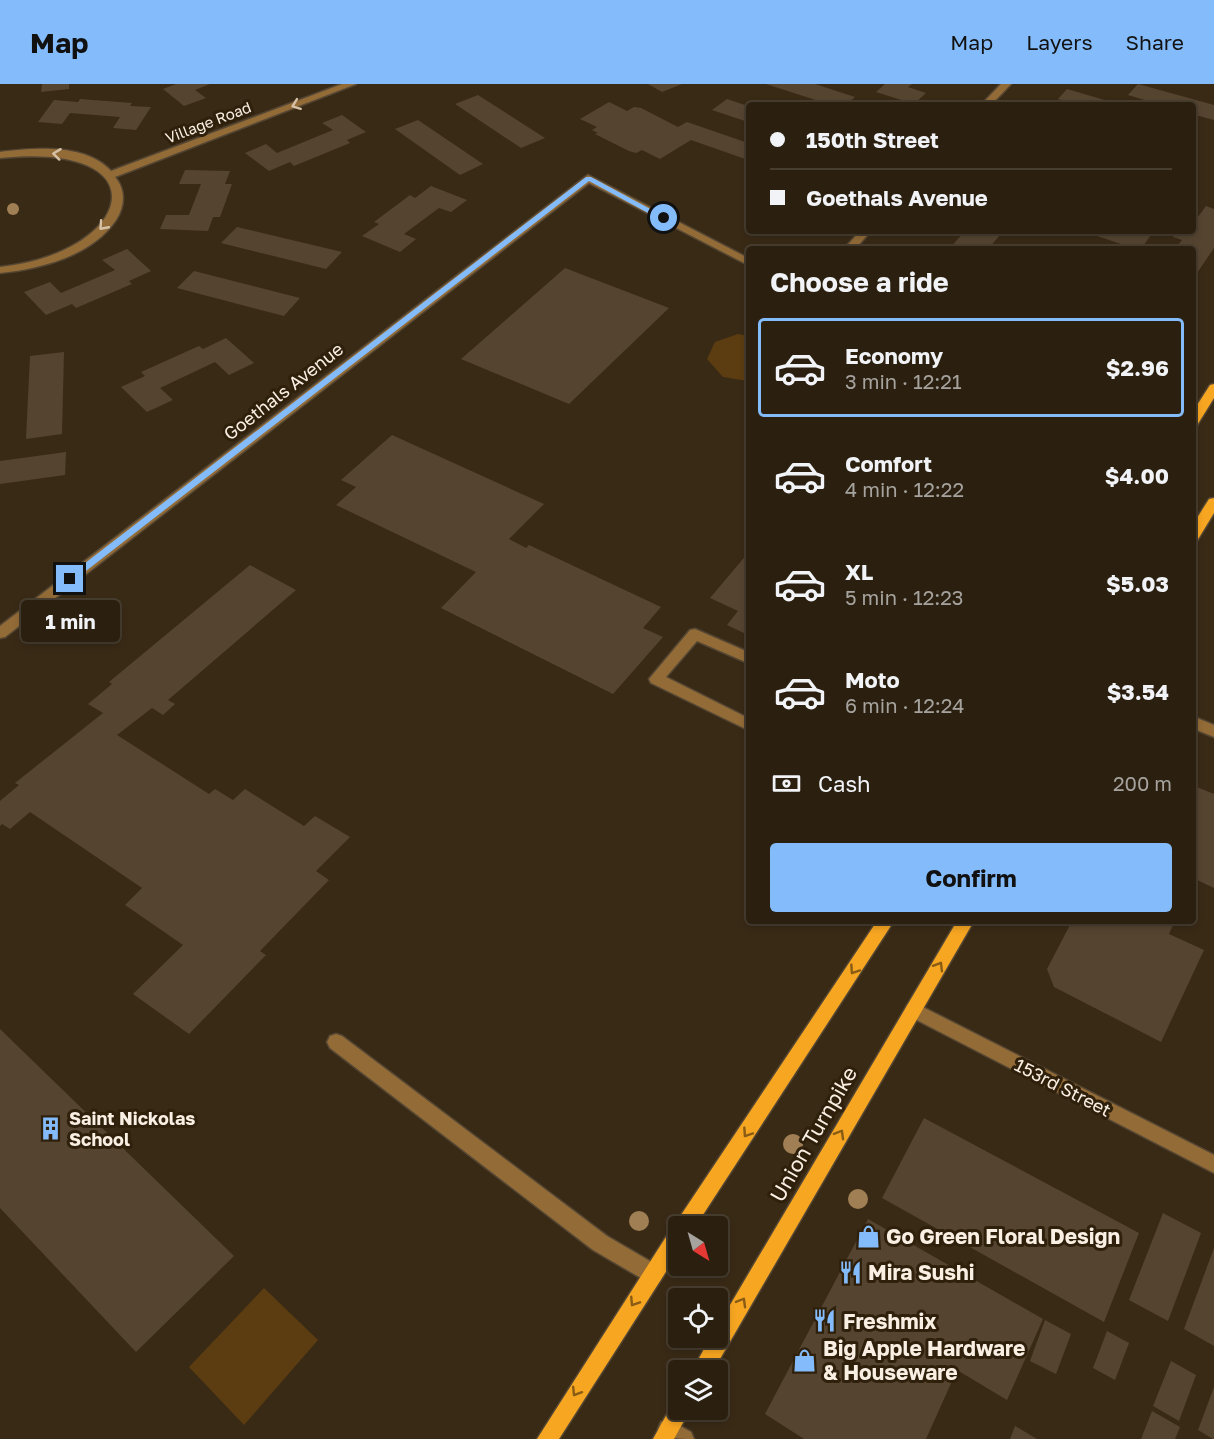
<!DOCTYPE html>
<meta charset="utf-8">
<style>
body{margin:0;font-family:"Golos Text",sans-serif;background:#332819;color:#f1f3f6;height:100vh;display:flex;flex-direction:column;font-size:22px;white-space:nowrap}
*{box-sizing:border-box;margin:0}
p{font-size:20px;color:#a6a39f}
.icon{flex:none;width:33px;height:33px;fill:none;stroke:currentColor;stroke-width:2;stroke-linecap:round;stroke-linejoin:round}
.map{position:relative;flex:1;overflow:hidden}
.panel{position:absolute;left:746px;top:162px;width:450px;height:678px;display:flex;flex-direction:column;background:#2b2010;border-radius:6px;box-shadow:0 3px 9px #0003,0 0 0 2px #473e30}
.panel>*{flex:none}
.top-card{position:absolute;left:746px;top:18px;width:450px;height:132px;border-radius:6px;box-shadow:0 3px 9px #0003,0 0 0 2px #473e30;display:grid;align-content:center;height:132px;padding:0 24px;background:#2b2010}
.needle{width:39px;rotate:143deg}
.fabs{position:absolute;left:668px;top:1132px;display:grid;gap:12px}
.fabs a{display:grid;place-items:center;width:60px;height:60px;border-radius:6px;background:#2b2010;box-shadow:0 3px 9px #0003,0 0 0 2px #473e30;font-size:30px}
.end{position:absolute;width:27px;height:27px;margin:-14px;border:8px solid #84bcfb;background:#111;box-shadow:0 0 0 3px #111}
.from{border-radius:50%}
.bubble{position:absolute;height:42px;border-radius:6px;background:#2b2010;box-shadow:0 3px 9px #0003,0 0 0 2px #473e30;font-size:20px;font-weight:700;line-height:42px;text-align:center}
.top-card b{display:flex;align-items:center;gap:21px;height:57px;font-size:22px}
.top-card b+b{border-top:2px solid #473e30}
.top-card i{width:15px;height:15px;background:#f1f3f6}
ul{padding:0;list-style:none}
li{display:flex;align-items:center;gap:18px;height:99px;margin:0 12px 9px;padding:0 12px;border:3px solid transparent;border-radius:6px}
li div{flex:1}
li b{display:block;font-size:22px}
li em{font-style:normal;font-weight:700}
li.on{border-color:#84bcfb}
li>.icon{width:54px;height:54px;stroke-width:1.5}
h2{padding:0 24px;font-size:27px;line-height:72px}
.pay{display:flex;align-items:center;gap:15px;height:66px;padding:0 24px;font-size:22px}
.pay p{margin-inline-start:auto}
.primary-button{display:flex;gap:12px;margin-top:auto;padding:12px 24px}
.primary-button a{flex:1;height:69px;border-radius:6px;background:#84bcfb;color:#111;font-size:24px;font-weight:700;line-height:69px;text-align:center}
header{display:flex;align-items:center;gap:36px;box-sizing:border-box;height:84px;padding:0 30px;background:#84bcfb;color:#111}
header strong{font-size:28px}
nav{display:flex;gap:33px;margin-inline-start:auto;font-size:21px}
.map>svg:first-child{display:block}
.green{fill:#5c3d11}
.building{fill:#554430}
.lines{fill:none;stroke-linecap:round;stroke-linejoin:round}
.service-casing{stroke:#544633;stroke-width:3}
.minor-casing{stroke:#544633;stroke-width:3}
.primary-casing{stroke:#544633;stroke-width:3}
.service{fill:#926b37;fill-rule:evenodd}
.minor{fill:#926b37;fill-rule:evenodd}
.primary{fill:#f7a621;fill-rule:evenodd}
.tree{fill:#a17f55}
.oneway{stroke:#d6c1a7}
.oneway2{stroke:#895c15}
.route{fill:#84bcfb}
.labels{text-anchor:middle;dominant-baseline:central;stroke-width:6;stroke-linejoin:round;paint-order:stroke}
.far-street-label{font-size:15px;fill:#faefe3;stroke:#2f200c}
.street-label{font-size:18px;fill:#faefe3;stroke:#2f200c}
.poi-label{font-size:18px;font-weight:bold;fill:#faefe3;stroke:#2f200c;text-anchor:start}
.near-street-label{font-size:21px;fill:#faefe3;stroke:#2f200c}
.near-poi-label{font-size:21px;font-weight:bold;fill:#faefe3;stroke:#2f200c;text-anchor:start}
</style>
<header>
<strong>Map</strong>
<nav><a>Map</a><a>Layers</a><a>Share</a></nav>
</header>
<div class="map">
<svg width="1214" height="1355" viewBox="0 0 1214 1355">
<rect width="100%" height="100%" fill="#392a16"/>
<g class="green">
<path d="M738,250L748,252V297L723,293L707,275L715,258Z"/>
<path d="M264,1204L318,1256L244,1341L189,1283Z"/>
</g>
<g class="building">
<path d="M42,0H69V5L41,8Z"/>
<path d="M176,0H210L195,6L206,14L184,22L163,5Z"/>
<path d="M648,0H682L662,8Z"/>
<path d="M766,0H815L855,13L846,21H831Z"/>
<path d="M885,0H912L908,3L926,9L914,20L876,8Z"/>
<path d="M1138,0L1214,21V36L1192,30V21H1161L1128,11Z"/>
<path d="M1067,5L1108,17L1104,21H1076L1058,15Z"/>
<path d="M478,11L545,54L521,64L455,20Z"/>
<path d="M80,15L132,19L130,22L151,23L136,46L113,44L120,33L70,29L62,40L38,38L54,16L78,18Z"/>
<path d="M727,15L748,22V38L712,26Z"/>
<path d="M609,18L627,27L634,23L641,24L678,43L687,38L748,59V76L691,56L660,75L642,66L636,69L629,67L595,50L598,49L592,46L597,43L580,35Z"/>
<path d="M342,31L366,48L347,56L350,59L294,82L290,78L269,87L245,69L266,60L277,69L333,46L322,39Z"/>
<path d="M418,36L483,80L460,91L395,45Z"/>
<path d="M185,86L230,87L225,100H232L220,133H213L208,147L160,145L166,131H189L201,100H179Z"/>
<path d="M431,102L467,116L451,128L439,124L404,150L416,155L400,168L362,152L379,140L374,138L410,111L415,114Z"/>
<path d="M1206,122L1214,125V164L1197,189L1192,187V165H1175L1182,156L1173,153L1176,147H1192V141Z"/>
<path d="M237,143L342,168L326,185L221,159Z"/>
<path d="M965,147H993L1001,150L988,165H949Z"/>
<path d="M1082,147H1138L1151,151L1141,165H1136Z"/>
<path d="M127,165L151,187L129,197L132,200L76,224L72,220L46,231L24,208L50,198L61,209L115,186L102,176Z"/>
<path d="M565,184L669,224L569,320L461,275Z"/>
<path d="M194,187L300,214L284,232L177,204Z"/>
<path d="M226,254L254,279L229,291L215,278L160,304L173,316L147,328L121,303L145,292L141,288L199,262L203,265Z"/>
<path d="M64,268L62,350L26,355L30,272Z"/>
<path d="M392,351L544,420L509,455L526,464L529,461L661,523L643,544L663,553L613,610L441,524L476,488L336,421L356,403L341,396Z"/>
<path d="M66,368L65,391L0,400V377Z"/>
<path d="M748,469V551L727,541L738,527L710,514Z"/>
<path d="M250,481L296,506L168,616L175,620L163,631L152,624L117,651L209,710L215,705L233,716L245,705L304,742L315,732L350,753L316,787L329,796L260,867L266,871L189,950L133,910L183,861L125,821L142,804L30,728L10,745L2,740L0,742V717L19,701L15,699L103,629L88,620L112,600L109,598Z"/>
<path d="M1192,701L1214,710V804L1195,795L1192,800Z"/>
<path d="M1072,837H1175L1169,850L1204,866L1161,958L1054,903L1047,885Z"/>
<path d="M0,945L234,1172L136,1268L0,1124Z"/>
<path d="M924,1034L1139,1149L1104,1238L882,1114Z"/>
<path d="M1163,1129L1201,1149L1168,1237L1129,1216Z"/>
<path d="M868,1135L1043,1235L1007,1316L957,1286L926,1355H804L765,1330Z"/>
<path d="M1214,1164V1262L1184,1245Z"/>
<path d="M1045,1236L1071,1250L1056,1290L1030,1277Z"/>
<path d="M1107,1247L1129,1259L1115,1296L1093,1284Z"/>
<path d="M1171,1277L1196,1291L1179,1337L1153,1322Z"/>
<path d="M1214,1303V1355H1213L1198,1346Z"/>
<path d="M1152,1327L1180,1343L1175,1355H1141Z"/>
<path d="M1015,1342L1037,1355H1010Z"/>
</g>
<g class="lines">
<defs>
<g id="service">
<path d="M695,545L748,568V579L697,557L666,593L748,634V646L651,599L649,595L690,546Z"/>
<path d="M336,950L342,952L607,1152L660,1183L663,1190L660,1197L653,1200L646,1197L593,1166L330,964L327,958L330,952Z"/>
</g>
<g id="minor">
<path d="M342,0H356L115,93C126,106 125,122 116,136C92,172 40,185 0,189V183C135,168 163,57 0,74V68C34,64 85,59 111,87Z"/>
<path d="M1001,0H1011L991,21H981Z"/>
<path d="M588,91L748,174V181L589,99L5,553L0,554V542Z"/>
<path d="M860,147H871L855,165H844Z"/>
<path d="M1192,632L1214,641V653L1192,644Z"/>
<path d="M913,918L1214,1071V1089L907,931L905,926L907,921Z"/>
<path d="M668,1335L691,1348L694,1355C680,1355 664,1355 658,1345L661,1338Z"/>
</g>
<g id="primary">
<path d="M1214,300V314L1196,343L1192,344V329L1210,301Z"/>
<path d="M1214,414V429L1197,457L1192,458V442L1209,415Z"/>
<path d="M877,837H894L695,1143H678V1169L559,1355H537L671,1145L675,1144L677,1137Z"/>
<path d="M957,837H974L713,1287H692L710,1254H717V1243Z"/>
<path d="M678,1317V1326H690L674,1355H653L673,1319Z"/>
</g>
</defs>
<use href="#service" class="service-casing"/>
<use href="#minor" class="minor-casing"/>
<use href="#primary" class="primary-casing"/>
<use href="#service" class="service"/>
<use href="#minor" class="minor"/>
<use href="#primary" class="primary"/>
</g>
<g class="tree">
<circle cx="13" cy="125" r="6"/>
<circle cx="793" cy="1060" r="10"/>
<circle cx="858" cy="1115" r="10"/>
<circle cx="639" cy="1137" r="10"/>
</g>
<defs><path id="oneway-chevron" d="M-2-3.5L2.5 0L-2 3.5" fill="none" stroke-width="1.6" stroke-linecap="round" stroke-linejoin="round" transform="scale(1.5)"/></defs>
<g class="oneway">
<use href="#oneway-chevron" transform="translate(296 21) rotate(159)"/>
<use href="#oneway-chevron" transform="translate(57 70) rotate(-173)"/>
<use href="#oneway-chevron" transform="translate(103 142) rotate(132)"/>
</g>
<g class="oneway2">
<use href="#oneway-chevron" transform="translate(939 882) rotate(-59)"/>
<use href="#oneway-chevron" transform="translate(854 886) rotate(124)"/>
<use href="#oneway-chevron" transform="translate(747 1049) rotate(124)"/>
<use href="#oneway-chevron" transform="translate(840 1050) rotate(-60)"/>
<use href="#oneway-chevron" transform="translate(634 1218) rotate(123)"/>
<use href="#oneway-chevron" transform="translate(742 1218) rotate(-60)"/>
<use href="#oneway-chevron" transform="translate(576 1308) rotate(122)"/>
</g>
<path class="route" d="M586,93H591L667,134L661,136L589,97L73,497H67V493Z"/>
<defs>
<symbol id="building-bare" viewBox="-9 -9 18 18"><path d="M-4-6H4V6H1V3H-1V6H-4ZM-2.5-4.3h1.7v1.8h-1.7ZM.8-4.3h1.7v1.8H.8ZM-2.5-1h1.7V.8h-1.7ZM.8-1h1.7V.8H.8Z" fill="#84bcfb" stroke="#2f200c" stroke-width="2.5" paint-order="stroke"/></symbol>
<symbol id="shop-bare" viewBox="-9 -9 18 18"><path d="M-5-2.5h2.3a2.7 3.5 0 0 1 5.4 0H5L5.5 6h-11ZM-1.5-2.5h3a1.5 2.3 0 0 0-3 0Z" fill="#84bcfb" stroke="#2f200c" stroke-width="2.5" paint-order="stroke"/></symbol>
<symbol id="restaurant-bare" viewBox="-9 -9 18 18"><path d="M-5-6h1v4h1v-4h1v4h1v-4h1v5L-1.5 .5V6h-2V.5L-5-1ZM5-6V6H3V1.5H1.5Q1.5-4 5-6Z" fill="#84bcfb" stroke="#2f200c" stroke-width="2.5" paint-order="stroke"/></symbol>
</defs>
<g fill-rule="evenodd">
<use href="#building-bare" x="34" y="1028" width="33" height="33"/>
<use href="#shop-bare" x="852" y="1136" width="33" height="33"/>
<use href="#restaurant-bare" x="834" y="1172" width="33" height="33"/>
<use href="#restaurant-bare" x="808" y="1220" width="33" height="33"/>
<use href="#shop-bare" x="788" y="1260" width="33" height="33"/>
</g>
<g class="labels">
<g class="far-street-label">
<text transform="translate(208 38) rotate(-21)">Village Road</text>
</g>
<g class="street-label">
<text transform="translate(283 307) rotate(-38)">Goethals Avenue</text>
<text transform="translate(1063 1003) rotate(27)">153rd Street</text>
</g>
<g class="poi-label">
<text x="69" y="1034">Saint Nickolas<tspan x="69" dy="21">School</tspan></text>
</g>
<g class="near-street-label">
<text transform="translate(813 1050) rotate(-60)">Union Turnpike</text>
</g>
<g class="near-poi-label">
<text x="886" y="1152">Go Green Floral Design</text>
<text x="868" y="1188">Mira Sushi</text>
<text x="843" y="1237">Freshmix</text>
<text x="823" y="1264">Big Apple Hardware<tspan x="823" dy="24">&amp; Houseware</tspan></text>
</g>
</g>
</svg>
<div class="fabs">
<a><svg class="needle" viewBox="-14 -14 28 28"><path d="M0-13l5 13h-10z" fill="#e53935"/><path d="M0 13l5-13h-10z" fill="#a6a39f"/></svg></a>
<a><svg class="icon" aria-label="locate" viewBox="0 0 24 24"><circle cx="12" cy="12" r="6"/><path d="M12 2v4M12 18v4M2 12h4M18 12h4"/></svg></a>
<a><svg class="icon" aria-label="layers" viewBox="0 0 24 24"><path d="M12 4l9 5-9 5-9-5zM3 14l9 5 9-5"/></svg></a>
</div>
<i class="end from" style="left:664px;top:134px"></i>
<i class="end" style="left:70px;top:495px"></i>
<div class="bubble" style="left:21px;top:516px;width:99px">1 min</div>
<div class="top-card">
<b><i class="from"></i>150th Street</b>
<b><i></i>Goethals Avenue</b>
</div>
<section class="panel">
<h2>Choose a ride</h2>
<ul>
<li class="on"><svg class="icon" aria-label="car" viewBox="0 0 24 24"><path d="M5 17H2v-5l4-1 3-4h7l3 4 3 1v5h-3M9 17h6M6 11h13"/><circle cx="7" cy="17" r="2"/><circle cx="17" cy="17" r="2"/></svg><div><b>Economy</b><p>3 min · 12:21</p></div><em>$2.96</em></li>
<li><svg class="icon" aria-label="car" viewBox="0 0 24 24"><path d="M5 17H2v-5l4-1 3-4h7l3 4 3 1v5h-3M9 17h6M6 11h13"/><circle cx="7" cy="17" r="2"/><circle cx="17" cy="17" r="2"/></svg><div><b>Comfort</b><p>4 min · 12:22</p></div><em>$4.00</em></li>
<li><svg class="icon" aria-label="car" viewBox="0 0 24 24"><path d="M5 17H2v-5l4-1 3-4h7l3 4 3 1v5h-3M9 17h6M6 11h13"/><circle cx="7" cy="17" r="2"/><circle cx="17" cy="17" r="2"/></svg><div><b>XL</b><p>5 min · 12:23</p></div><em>$5.03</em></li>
<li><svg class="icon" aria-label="car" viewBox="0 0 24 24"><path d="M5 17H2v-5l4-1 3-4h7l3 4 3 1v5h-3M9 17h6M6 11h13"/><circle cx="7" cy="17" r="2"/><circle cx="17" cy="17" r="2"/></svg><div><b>Moto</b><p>6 min · 12:24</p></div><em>$3.54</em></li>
</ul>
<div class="pay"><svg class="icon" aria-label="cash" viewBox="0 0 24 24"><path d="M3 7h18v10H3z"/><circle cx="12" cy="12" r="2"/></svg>Cash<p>200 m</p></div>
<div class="primary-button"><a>Confirm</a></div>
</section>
</div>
